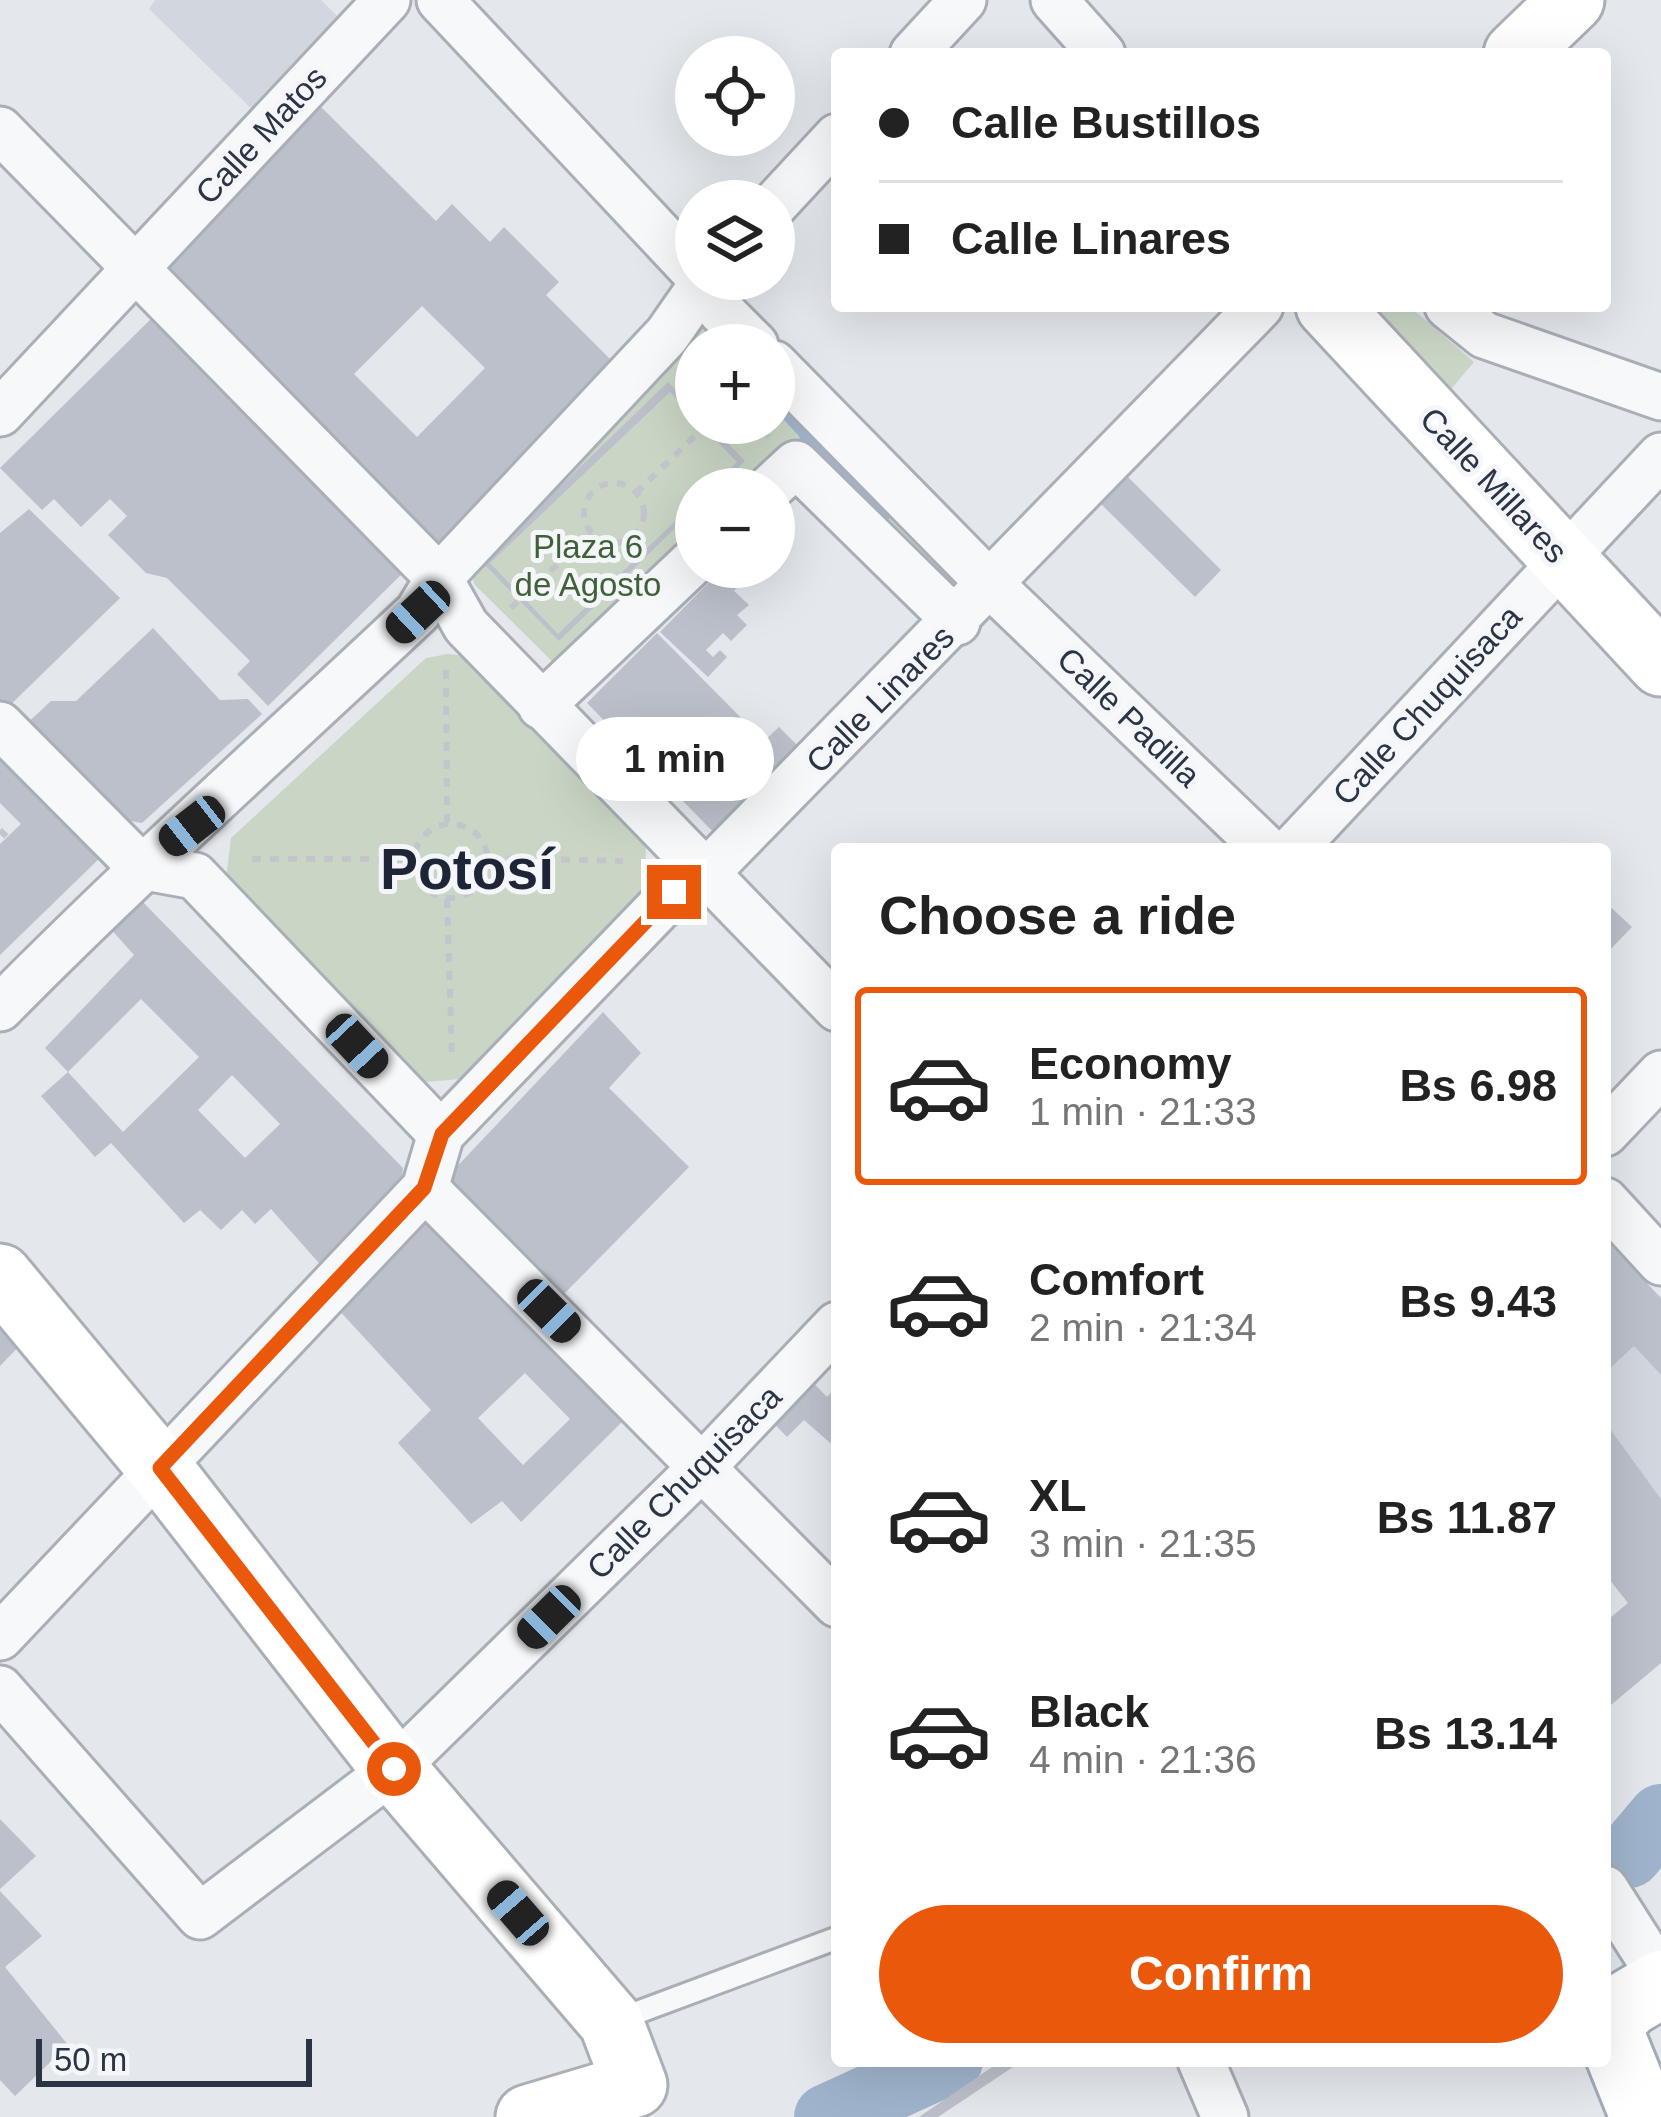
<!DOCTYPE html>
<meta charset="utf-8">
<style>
body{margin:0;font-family:Arial,sans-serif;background:#f6f6f6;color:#222;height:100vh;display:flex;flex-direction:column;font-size:45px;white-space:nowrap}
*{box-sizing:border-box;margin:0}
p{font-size:39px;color:#767676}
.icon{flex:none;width:66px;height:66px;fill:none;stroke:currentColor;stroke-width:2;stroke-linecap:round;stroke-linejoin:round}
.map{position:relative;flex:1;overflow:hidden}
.sheet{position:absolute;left:831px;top:843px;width:780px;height:1224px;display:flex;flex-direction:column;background:#fff;border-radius:12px;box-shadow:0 12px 48px #0002}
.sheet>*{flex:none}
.banner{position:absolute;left:831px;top:48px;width:780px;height:264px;border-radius:12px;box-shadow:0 12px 48px #0002;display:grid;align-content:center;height:264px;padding:0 48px;background:#fff}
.tools{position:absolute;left:675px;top:36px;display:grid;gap:24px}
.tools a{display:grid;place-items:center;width:120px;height:120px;border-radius:50%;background:#fff;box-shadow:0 12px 48px #0002;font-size:60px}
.scale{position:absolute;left:36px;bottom:30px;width:276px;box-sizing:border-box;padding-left:12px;border:6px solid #2b3445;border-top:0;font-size:33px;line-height:42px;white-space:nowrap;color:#2b3445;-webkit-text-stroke:9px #f4f6f9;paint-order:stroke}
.end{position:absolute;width:54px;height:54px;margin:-27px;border:15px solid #ea580c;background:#fff;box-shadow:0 0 0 6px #fff}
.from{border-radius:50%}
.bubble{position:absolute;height:84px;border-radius:42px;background:#fff;box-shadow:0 12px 48px #0002;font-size:39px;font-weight:700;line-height:84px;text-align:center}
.car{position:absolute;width:36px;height:72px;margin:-36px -18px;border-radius:15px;box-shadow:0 0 9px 3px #0007;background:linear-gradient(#222 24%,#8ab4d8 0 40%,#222 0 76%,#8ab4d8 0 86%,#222 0)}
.banner b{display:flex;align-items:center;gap:42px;height:114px;font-size:45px}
.banner b+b{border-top:3px solid #e0e0e0}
.banner i{width:30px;height:30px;background:#222}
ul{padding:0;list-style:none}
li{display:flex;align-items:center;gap:36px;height:198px;margin:0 24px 18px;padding:0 24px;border:6px solid transparent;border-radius:12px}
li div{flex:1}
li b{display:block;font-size:45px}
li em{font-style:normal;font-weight:700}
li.current{border-color:#ea580c}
li>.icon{width:108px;height:108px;stroke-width:1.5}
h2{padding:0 48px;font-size:54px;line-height:144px}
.action{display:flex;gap:24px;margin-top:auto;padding:24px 48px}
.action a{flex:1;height:138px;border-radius:72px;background:#ea580c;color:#fff;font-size:48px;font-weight:700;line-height:138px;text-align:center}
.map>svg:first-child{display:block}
.built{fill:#d2d6de}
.green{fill:#c9d6c5;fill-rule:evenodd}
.water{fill:#9fb4cc}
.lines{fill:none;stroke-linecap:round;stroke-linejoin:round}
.river{stroke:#9fb4cc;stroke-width:66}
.building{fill:#bbc0ca;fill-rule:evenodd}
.lane-casing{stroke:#a9aeb7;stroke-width:27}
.street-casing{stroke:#a9aeb7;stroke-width:51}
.secondary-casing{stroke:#a9aeb7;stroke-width:69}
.primary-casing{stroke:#a3abb8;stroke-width:72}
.path{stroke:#c2c5cb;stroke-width:6;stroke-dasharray:9 9;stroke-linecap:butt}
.lane{stroke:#f7f8fa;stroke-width:21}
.street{stroke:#f7f8fa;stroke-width:45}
.secondary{stroke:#fff;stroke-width:63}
.primary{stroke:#fff;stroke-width:66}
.route{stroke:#ea580c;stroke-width:15}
.labels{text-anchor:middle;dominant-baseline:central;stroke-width:10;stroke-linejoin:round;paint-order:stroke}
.street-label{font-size:33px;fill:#2b3445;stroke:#f4f6f9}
.park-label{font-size:33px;fill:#3f6138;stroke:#f4f6f9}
.town-label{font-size:57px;font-weight:bold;fill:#1d2536;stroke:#f4f6f9}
</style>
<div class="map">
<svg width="1661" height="2117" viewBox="0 0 1661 2117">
<rect width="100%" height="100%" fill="#e4e7ec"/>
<g class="built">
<path d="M155,0H321L346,25L259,116L149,9Z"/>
<path d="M1634,1346L1661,1375V1499L1605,1422V1373Z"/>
</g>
<g class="green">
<path d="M722,291L998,568L941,627L809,499H784L774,489H696V567L584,693L475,585L465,562L686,349L687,325ZM696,345H774V423H696Z"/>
<path d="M1343,306H1409L1474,362L1435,408Z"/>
<path d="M448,654L466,656L646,842L645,890L471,1078L426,1082L226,879L231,838L426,658Z"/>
</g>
<path class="water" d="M774,381L896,514L883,523L802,447L799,436L774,409Z"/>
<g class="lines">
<g class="river">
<path d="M1629,1855L1661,1817"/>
<path d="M827,2117L950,2061"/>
</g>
</g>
<g class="building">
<path d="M315,101L436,221L452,204L490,242L504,227L559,282L546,295L613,362L430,551L159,273ZM422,306L485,368L417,437L354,374Z"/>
<path d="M160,310L411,565L268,706L237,674L250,661L167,578L146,573L108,535L127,516L110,499L81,527L54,499L42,510L0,468Z"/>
<path d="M668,382L696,411V419L670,392L490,563L558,634L696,501V508L559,641L482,562Z"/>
<path d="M700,423H708L745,461L716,489H709L737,462Z"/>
<path d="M1126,475L1221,570L1195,597L1099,502Z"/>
<path d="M29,509L120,598L0,715V533Z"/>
<path d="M724,567H741L749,575L734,591L749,605L737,615L747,625L731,641L723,633L706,650L713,657L720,650L727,657L708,677L660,632Z"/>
<path d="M153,628L220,700L248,699L262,714L142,823L113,818L23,727L51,701H76Z"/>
<path d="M657,633L764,741L779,727L810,758L723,842L587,703Z"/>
<path d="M0,744L107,851L0,955V844L21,824L0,803Z"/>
<path d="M138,897L403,1168L401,1183L319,1263L271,1209L255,1224L242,1210L221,1230L200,1210L184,1223L111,1143L95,1157L41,1096L68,1072L123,1132L199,1057L141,999L68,1072L45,1048L134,955L108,926ZM232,1075L280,1124L245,1158L198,1110Z"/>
<path d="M1605,902L1632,927L1605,955Z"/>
<path d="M603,1012L641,1053L609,1088L689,1167L564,1294L448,1176Z"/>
<path d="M428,1213L632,1412L521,1522L502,1501L471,1524L398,1443L431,1410L336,1307ZM525,1373L570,1419L523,1465L478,1418Z"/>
<path d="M1605,1239L1661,1298V1375L1634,1346L1605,1373Z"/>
<path d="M0,1305L27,1338L0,1366Z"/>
<path d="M801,1370L827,1397L837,1386V1449L804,1420L787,1437L760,1409Z"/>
<path d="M1605,1422L1661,1499V1663L1605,1710V1622L1628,1603L1605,1574Z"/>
<path d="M0,1819L36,1856L0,1889Z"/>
<path d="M0,1891L42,1936L5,1967L68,2045L15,2096L0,2080Z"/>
<path d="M1001,2061H1022L938,2117H919Z"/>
</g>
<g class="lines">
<defs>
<path id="lane" d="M617,2020L837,1938"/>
<g id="street">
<path d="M440,0L696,273"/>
<path d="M1054,0L1102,54"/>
<path d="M913,54L963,0"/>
<path d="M0,130L439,578L466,626L837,1008"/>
<path d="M774,205L837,137"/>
<path d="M702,279L721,311L755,345"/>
<path d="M1448,306L1484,335L1661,397"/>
<path d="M774,364L991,585L1266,849"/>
<path d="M0,413L387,0"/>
<path d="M769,489L796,464L957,622"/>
<path d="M541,706L696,559"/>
<path d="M0,725L140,866L195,876L441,1134"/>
<path d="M1293,849L1661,456"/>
<path d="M0,1008C135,871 278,744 418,612L439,578L667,335L706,279"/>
<path d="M1605,1133L1661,1074"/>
<path d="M425,1188L837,1604"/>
<path d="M1605,1201L1661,1262"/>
<path d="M0,1637L425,1188L441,1134L674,892L703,876L1260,306"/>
<path d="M0,1689L200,1916L394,1769L704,1465L837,1325"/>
<path d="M1605,1889L1652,1963L1661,1966"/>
<path d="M1201,2061L1225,2117"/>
</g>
<g id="secondary">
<path d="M1516,54L1572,0"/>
<path d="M1328,306L1661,664"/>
<path d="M0,1276L160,1468L394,1769L611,2022L635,2085L528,2117"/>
</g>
<path id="primary" d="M1644,2117L1607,2025L1629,2003L1661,1984"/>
</defs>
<use href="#lane" class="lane-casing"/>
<use href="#street" class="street-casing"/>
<use href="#secondary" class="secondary-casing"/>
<use href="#primary" class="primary-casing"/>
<g class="path">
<path d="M754,423L769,437"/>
<circle cx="614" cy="513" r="30"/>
<path d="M636,493L708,423"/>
<path d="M511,608L591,533"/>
<path d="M446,670L447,823"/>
<circle cx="451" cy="861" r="37"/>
<path d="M0,830L7,837"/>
<path d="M489,858L623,861"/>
<path d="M252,859H414"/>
<path d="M447,899L452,1059"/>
</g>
<use href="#lane" class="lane"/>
<use href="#street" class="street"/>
<use href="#secondary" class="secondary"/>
<use href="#primary" class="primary"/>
</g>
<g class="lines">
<path class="route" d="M394,1769L160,1468L424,1188L442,1134L674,892"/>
</g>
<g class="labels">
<g class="street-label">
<text transform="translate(261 135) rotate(-47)">Calle Matos</text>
<text transform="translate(1494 485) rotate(47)">Calle Millares</text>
<text transform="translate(880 699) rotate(-45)">Calle Linares</text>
<text transform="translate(1427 705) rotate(-47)">Calle Chuquisaca</text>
<text transform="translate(1129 717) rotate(44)">Calle Padilla</text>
<text transform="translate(684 1482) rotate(-45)">Calle Chuquisaca</text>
</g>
<g class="park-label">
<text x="588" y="546">Plaza 6<tspan x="588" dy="38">de Agosto</tspan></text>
</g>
<g class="town-label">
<text x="467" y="869">Potosí</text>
</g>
</g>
</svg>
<div class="tools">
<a><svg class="icon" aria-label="locate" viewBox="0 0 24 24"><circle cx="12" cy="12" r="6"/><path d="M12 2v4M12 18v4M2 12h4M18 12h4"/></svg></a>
<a><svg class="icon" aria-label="layers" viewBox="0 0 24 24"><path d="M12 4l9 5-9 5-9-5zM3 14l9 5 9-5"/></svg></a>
<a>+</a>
<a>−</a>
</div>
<div class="scale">50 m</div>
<i class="end from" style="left:394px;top:1769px"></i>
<i class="end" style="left:674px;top:892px"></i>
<div class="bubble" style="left:576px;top:717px;width:198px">1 min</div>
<i class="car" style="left:418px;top:612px;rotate:227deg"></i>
<i class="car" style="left:192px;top:826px;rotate:232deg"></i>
<i class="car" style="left:357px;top:1046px;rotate:137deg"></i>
<i class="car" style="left:549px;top:1311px;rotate:135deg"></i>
<i class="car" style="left:549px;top:1617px;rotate:225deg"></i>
<i class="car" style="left:518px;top:1913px;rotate:319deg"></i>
<div class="banner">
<b><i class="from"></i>Calle Bustillos</b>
<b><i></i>Calle Linares</b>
</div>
<section class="sheet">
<h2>Choose a ride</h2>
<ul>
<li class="current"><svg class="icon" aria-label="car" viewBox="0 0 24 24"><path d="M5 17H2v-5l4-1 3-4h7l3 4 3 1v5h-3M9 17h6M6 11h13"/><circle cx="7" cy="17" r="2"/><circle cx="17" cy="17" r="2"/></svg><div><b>Economy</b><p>1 min · 21:33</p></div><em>Bs 6.98</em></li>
<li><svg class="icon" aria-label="car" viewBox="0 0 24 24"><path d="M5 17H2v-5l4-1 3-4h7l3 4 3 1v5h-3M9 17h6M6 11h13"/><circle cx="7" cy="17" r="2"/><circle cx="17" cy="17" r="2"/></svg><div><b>Comfort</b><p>2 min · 21:34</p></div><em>Bs 9.43</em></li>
<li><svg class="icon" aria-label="car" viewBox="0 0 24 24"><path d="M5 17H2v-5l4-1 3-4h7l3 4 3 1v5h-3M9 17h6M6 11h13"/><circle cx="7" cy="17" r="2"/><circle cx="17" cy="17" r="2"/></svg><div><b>XL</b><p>3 min · 21:35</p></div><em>Bs 11.87</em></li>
<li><svg class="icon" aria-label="car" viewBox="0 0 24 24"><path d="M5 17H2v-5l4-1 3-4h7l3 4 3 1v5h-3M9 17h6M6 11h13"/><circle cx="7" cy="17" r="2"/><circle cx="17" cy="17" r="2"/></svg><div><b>Black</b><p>4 min · 21:36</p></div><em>Bs 13.14</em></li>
</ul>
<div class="action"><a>Confirm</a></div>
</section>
</div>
